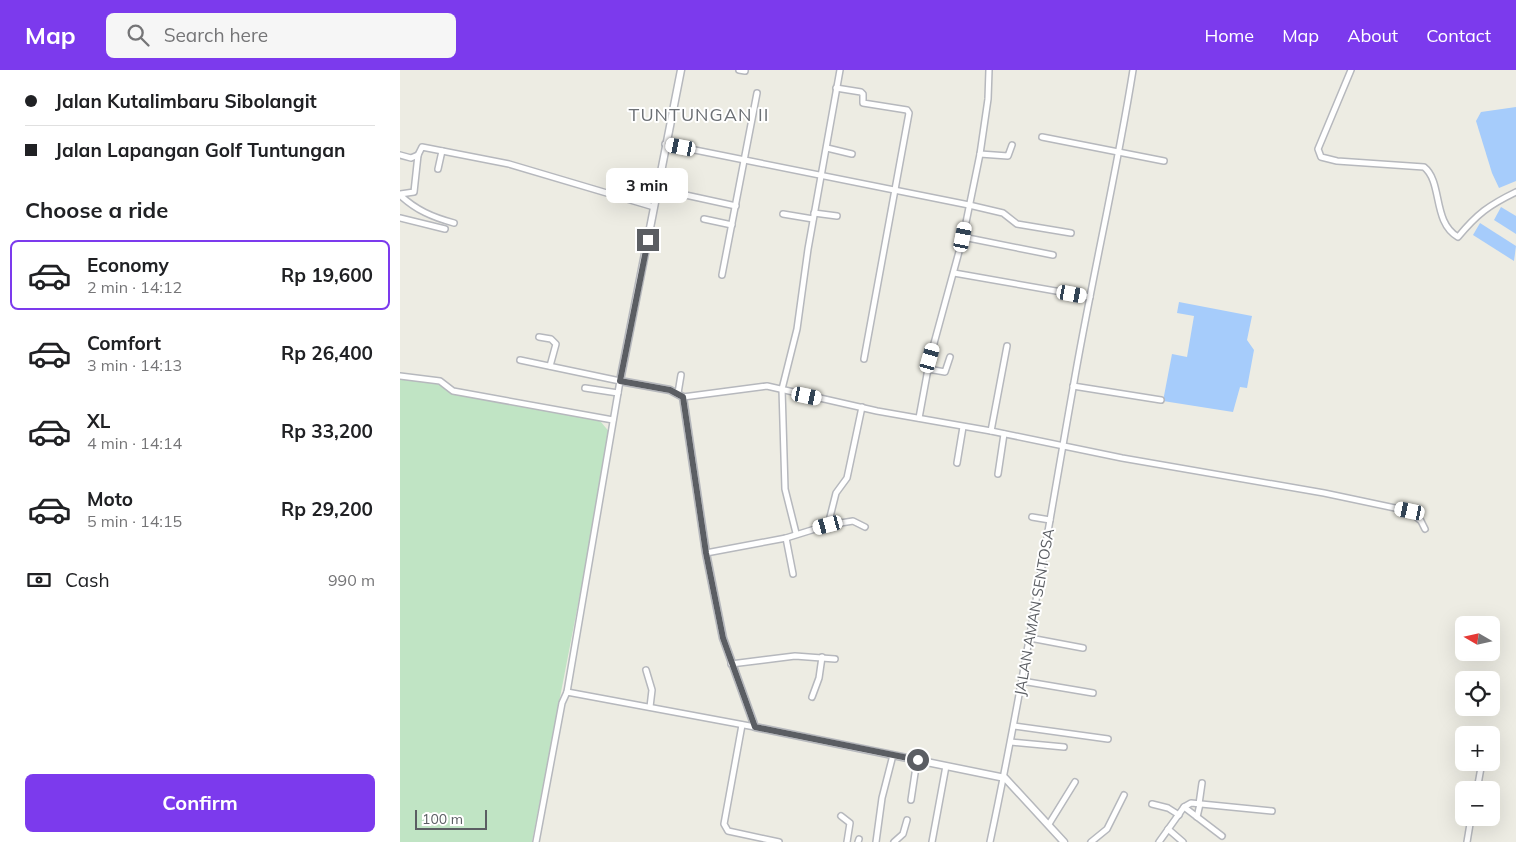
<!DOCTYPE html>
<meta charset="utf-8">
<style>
body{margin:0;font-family:Mulish,sans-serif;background:#f6f6f6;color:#202124;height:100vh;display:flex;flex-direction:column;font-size:19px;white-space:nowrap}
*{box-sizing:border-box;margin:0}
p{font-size:16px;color:#757577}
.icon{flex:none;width:28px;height:28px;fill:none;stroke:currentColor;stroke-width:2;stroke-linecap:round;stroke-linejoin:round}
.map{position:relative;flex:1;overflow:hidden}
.side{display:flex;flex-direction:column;background:#fff;width:400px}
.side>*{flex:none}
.top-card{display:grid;align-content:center;height:110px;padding:0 25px;background:#fff}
.needle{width:32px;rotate:279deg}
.fabs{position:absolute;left:1055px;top:546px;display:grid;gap:10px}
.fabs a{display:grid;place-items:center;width:45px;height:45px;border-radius:8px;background:#fff;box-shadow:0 5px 20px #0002;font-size:25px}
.scale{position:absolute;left:15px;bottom:12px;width:72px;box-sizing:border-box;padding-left:5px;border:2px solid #5b5e63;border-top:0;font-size:14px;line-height:18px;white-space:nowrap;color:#5b5e63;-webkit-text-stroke:4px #fff;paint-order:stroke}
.end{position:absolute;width:22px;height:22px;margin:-11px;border:6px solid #5b5e63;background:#fff;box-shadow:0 0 0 2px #fff}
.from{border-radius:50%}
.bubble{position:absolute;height:35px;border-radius:8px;background:#fff;box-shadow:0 5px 20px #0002;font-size:16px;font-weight:700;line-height:35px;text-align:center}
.car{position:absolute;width:15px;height:30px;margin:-15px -8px;border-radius:6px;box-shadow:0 0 4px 1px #0007;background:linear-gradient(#fff 24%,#345 0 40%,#fff 0 76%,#345 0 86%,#fff 0)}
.top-card b{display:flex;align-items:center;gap:18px;height:48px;font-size:19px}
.top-card b+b{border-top:1px solid #e0e0e0}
.top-card i{width:12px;height:12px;background:#202124}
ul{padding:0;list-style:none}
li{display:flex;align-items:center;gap:15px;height:70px;margin:0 10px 8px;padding:0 15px;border:2px solid transparent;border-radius:8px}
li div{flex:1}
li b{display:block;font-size:19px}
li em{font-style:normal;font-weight:700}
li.current{border-color:#7c3aed}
li>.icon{width:45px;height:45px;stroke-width:1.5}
h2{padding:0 25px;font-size:22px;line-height:60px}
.pay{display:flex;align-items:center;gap:12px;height:55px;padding:0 25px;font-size:19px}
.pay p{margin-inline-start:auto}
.primary-button{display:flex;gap:10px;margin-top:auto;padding:10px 25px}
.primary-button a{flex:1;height:58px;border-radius:8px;background:#7c3aed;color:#fff;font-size:20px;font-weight:700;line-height:58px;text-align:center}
header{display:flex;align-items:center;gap:30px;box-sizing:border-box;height:70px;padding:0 25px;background:#7c3aed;color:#fff}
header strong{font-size:24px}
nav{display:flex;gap:28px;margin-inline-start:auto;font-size:18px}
.search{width:350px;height:45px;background:#f6f6f6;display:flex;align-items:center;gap:12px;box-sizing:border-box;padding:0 18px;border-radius:8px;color:#757577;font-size:19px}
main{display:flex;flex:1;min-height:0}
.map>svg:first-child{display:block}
.green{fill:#c0e4c4}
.water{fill:#a6ccfb}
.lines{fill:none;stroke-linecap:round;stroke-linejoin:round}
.minor-casing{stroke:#b6b8bd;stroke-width:8}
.tertiary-casing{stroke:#b6b8bd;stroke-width:9}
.minor{stroke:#fff;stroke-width:5}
.tertiary{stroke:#fff;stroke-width:6}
.route{stroke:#5b5e63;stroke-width:6}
.labels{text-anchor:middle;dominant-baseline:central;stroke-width:4;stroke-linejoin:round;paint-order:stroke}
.street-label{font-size:15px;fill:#5b5e63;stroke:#fff}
.quarter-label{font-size:18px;letter-spacing:1px;fill:#6c7075;stroke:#fff}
</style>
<header>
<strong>Map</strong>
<div class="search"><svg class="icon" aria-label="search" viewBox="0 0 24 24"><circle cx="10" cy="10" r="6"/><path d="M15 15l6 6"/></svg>Search here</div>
<nav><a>Home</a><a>Map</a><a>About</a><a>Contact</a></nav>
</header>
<main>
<section class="side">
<div class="top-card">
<b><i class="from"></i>Jalan Kutalimbaru Sibolangit</b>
<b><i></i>Jalan Lapangan Golf Tuntungan</b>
</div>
<h2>Choose a ride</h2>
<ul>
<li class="current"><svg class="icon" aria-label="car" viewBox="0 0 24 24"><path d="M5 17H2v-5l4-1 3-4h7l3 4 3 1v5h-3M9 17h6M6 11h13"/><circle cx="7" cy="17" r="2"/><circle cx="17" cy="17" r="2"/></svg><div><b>Economy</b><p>2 min · 14:12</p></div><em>Rp 19,600</em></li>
<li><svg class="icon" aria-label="car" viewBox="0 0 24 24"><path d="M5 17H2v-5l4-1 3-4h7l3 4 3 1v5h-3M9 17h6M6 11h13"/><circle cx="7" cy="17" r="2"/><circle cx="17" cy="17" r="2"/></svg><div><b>Comfort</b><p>3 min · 14:13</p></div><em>Rp 26,400</em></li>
<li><svg class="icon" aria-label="car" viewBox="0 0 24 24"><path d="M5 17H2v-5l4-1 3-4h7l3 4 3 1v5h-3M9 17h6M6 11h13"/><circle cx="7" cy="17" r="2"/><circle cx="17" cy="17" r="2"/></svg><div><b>XL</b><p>4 min · 14:14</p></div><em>Rp 33,200</em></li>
<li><svg class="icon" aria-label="car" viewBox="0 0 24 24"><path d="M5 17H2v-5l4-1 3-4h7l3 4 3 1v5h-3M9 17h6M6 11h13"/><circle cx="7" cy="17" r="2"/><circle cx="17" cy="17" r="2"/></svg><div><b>Moto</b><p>5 min · 14:15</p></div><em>Rp 29,200</em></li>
</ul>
<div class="pay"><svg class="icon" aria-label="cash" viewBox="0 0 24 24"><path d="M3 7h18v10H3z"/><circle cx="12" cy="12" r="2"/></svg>Cash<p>990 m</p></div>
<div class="primary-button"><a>Confirm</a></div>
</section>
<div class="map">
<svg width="1116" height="772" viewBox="0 0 1116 772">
<rect width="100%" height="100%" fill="#edece3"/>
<path class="green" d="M0,308L37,313L49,322L193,347L201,352L211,364L132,772H0Z"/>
<g class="water">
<path d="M1116,37V111L1099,118L1092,103L1076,51L1081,42Z"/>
<path d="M1101,137L1116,146V164L1094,150Z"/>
<path d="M1080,153L1116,176L1114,191L1073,165Z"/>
<path d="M779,232L852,246L847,270L854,280L847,318L840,317L833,342L763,331L772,284L787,287L794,246L777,243Z"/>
</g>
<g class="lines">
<defs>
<g id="minor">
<path d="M339,0L345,1"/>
<path d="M951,0L918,79L921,87L937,91L1024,97C1043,112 1032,152 1058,167C1077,144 1089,135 1116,122"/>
<path d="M436,18L461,22L463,24V33L507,40L509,43L464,289"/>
<path d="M642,67L764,91"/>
<path d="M265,74L569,135L603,143L617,154L671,163"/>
<path d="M427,78L452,84"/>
<path d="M580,84L608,86L612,75"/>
<path d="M0,85L11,88L18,85"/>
<path d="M38,99L42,81"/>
<path d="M258,119L336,136"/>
<path d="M0,124L14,122L18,85L22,77L109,94L254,137"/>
<path d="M0,125C16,140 32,147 54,153"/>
<path d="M414,143L437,146"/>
<path d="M383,144L413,149"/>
<path d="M0,148L45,159"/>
<path d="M304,149L332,155"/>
<path d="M563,167L653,185"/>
<path d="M554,203L690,227"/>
<path d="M322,205L357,23"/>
<path d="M139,267L151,269L156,274L150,296"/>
<path d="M120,290L220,311L167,622"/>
<path d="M528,299L545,302L550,287"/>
<path d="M0,306L40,311L53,321L213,350"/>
<path d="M673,316L761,330"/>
<path d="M185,318L218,323"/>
<path d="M278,323L281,305"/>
<path d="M283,327L367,316L477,341L591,361L722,388L924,423L1009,441L1021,451L1025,459"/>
<path d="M519,348L530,288L563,167L580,84L588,29L589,0"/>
<path d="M591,361L607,276"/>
<path d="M557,393L563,357"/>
<path d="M598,404L604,364"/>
<path d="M632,447L650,450"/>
<path d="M428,455L453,451L465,457"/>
<path d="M396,463L385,419L382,319L397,259L408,179L440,0"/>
<path d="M386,468L393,504"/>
<path d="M306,483L386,468L428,455L436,423L447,408L462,337"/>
<path d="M630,568L683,578"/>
<path d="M331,594L395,586L435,589"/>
<path d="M246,600L252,620L250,637"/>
<path d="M622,611L693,623"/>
<path d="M412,627L419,608L422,587"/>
<path d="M342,655L324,754L328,761L379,772"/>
<path d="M614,656L708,669"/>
<path d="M611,672L664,677"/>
<path d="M1077,720L1082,692"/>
<path d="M511,730L517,690"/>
<path d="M752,734L768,738L779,745"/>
<path d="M799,734L802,713"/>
<path d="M784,737L822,766"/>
<path d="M441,746L450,753L447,772"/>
<path d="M797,747L800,734"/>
<path d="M649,754L675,712"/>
<path d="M768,759L783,772"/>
<path d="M136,772L162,633L167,622L355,657"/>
<path d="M458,772L459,769"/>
<path d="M476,772L482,728L493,685"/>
<path d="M494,772L503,764L507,750"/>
<path d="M532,772L546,696"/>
<path d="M590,772C622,621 646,470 673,318C691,212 716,107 733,0"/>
<path d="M691,772L707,759L724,725"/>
<path d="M759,772L784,737L791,733L872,741"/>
<path d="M1067,772L1071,748"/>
</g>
<path id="tertiary" d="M281,0L220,311L270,320L283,327L306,483L323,568L355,657L605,708L664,772"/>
</defs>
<use href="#minor" class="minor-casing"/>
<use href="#tertiary" class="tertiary-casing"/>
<use href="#minor" class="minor"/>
<use href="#tertiary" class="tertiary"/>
</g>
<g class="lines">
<path class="route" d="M248,170L220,311L270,320L283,327L306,483L323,568L355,657L518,690"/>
</g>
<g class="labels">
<g class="street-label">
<text transform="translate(634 542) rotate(-80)">JALAN AMAN SENTOSA</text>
</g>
<g class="quarter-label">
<text x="299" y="44">TUNTUNGAN II</text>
</g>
</g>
</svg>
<div class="fabs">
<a><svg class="needle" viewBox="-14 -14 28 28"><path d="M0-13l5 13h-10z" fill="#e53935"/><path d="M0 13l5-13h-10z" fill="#757577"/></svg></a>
<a><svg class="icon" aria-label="locate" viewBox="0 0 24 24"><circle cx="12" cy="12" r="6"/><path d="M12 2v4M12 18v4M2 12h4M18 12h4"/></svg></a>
<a>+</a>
<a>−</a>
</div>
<div class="scale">100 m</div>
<i class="end from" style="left:518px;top:690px"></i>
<i class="end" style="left:248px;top:170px"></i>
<div class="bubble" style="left:206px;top:98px;width:82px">3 min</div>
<i class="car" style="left:281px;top:77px;rotate:281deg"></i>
<i class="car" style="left:563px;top:167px;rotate:11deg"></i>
<i class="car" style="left:672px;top:224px;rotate:100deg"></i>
<i class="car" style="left:530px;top:288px;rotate:16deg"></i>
<i class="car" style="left:407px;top:326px;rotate:102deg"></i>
<i class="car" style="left:1010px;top:441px;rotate:282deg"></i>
<i class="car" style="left:428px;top:455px;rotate:255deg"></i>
</div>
</main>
